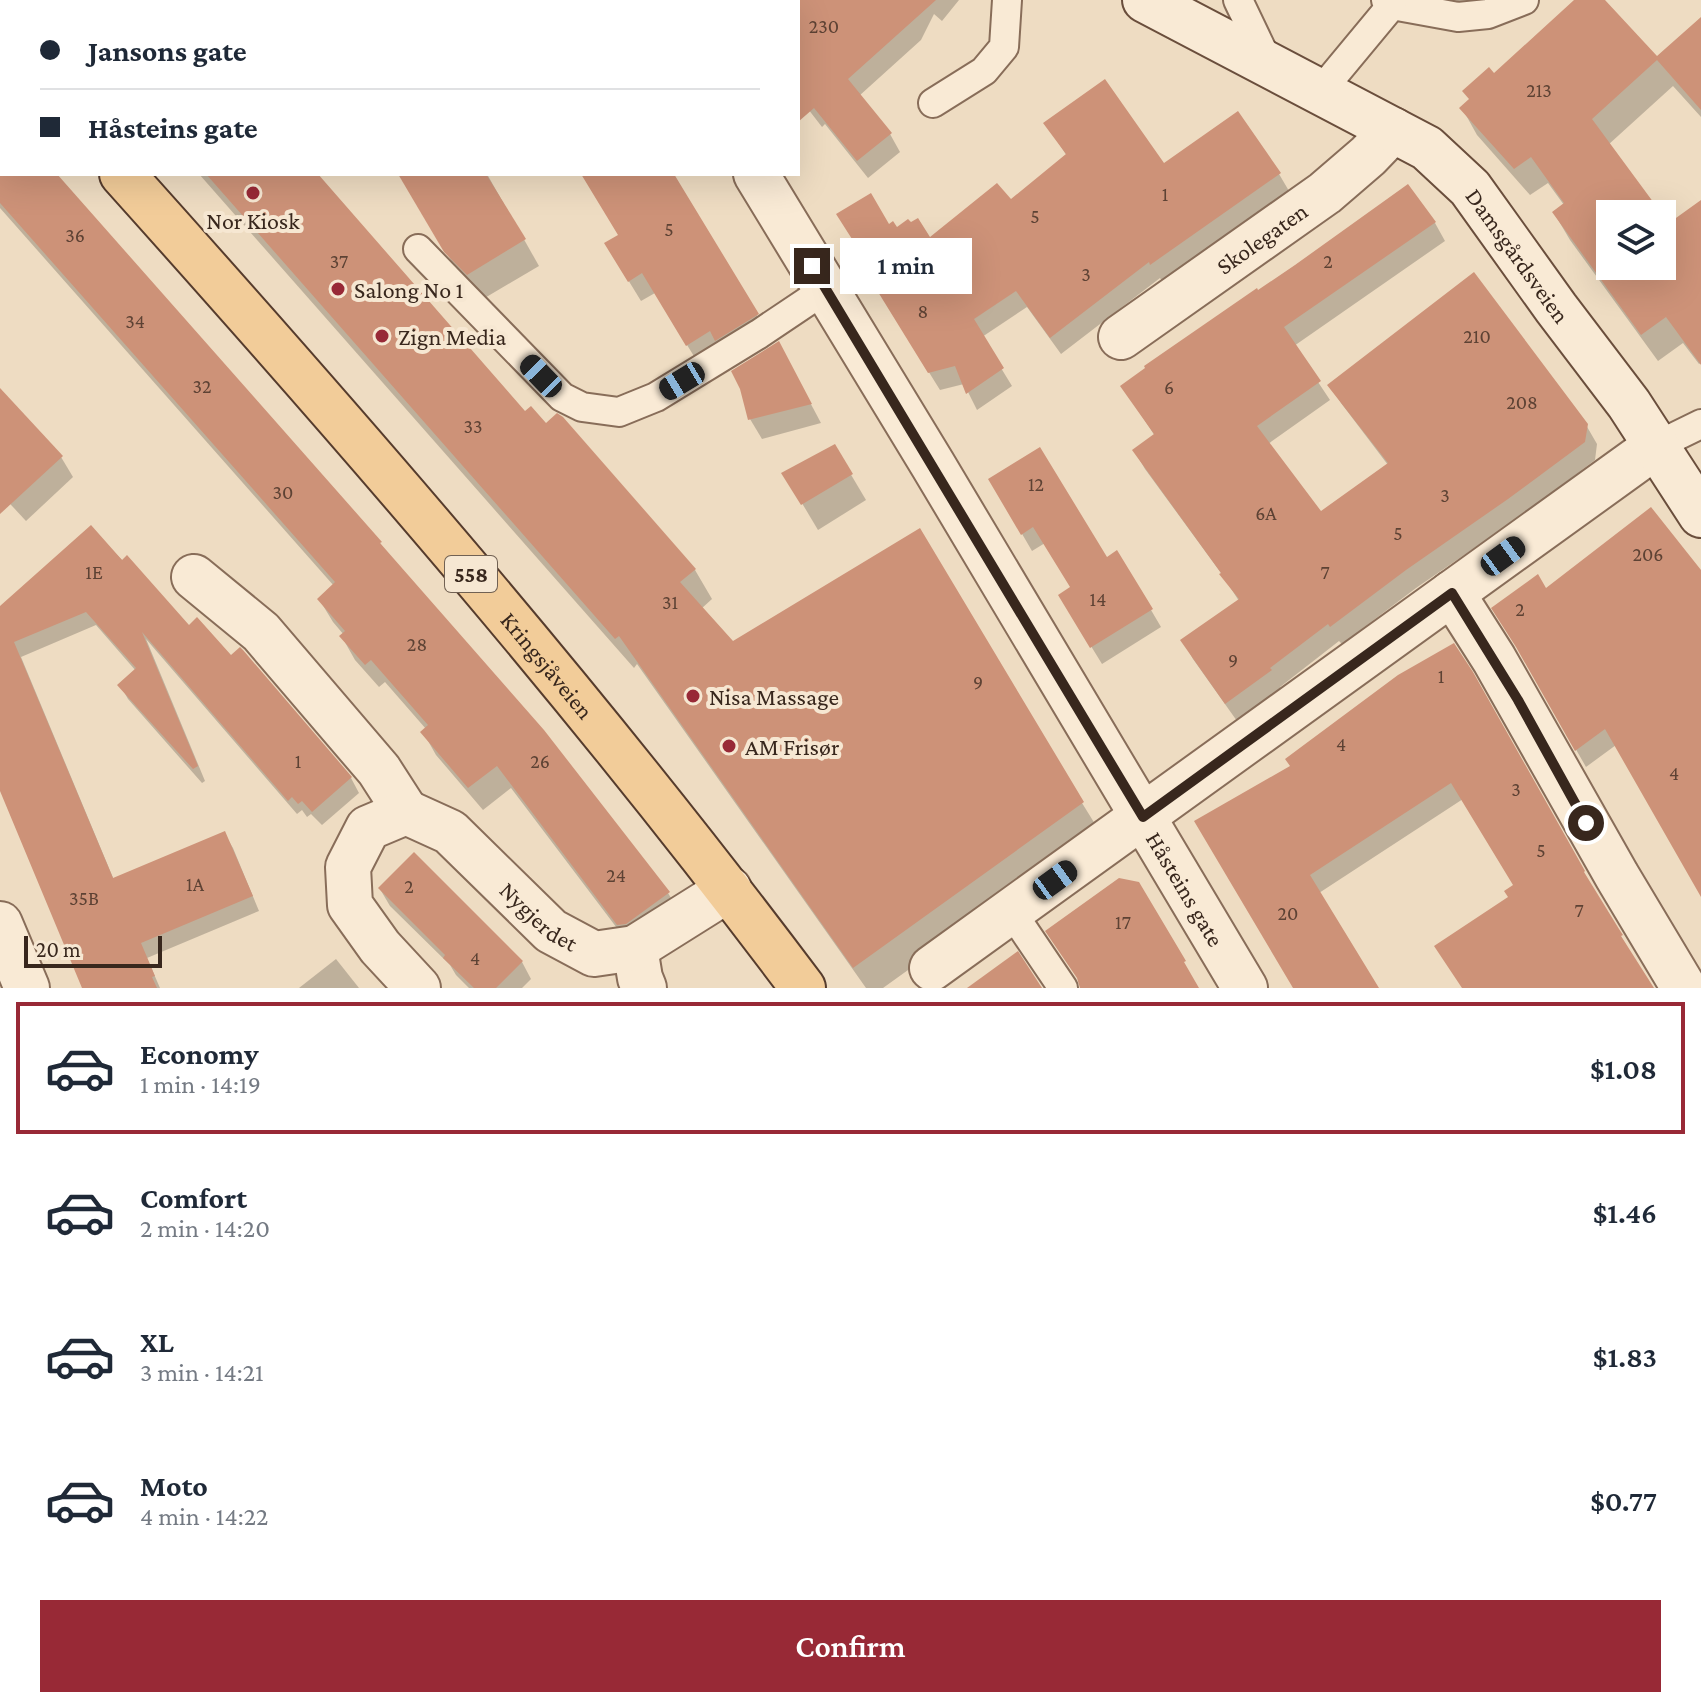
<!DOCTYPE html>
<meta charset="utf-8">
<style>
body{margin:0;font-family:"Crimson Pro",serif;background:#f6f6f7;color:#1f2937;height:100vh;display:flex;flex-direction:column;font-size:30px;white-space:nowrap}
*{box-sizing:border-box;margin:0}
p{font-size:26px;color:#747a83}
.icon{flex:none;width:44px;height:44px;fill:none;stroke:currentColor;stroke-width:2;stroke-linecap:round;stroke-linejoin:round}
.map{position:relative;height:988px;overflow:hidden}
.drawer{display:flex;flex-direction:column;background:#fff;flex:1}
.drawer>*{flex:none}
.guide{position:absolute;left:0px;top:0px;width:800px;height:176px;box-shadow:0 8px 32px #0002;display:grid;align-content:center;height:176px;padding:0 40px;background:#fff}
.buttons{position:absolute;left:1596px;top:200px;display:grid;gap:16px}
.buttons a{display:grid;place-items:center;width:80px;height:80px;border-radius:0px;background:#fff;box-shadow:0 8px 32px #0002;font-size:40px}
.scale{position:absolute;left:24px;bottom:20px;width:138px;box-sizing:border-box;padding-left:8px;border:4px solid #38271d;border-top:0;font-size:22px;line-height:28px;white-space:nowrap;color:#38271d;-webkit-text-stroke:6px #f6e7d2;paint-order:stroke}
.end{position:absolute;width:36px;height:36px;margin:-18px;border:10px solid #38271d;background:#fff;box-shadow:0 0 0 4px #fff}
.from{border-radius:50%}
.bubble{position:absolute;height:56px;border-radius:0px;background:#fff;box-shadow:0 8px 32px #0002;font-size:26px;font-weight:600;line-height:56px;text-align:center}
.car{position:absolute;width:24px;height:48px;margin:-24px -12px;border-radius:10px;box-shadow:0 0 6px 2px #0007;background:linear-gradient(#222 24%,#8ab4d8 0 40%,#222 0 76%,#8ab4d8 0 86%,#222 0)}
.guide b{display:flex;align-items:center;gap:28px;height:76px;font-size:30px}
.guide b+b{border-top:2px solid #e0e1e3}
.guide i{width:20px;height:20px;background:#1f2937}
ul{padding:14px 0 0;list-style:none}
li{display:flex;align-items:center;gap:24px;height:132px;margin:0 16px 12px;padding:0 24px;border:4px solid transparent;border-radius:0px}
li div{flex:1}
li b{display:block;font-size:30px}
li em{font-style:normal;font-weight:600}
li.current{border-color:#982936}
li>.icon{width:72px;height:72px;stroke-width:1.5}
.button{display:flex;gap:16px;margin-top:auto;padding:16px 40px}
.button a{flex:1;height:92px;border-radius:0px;background:#982936;color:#fff;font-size:32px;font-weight:600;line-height:92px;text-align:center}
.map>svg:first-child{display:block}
.shadow{fill:#0003}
.building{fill:#cd9278}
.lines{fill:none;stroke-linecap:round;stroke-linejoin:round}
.lane-casing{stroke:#886d59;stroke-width:32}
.street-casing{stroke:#886d59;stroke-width:48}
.secondary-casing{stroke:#6a4e3c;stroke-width:48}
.primary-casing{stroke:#563c2d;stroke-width:48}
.lane{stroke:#f9ead5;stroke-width:28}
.street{stroke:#f9ead5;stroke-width:44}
.secondary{stroke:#f9ead5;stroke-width:44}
.primary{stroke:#f2cc99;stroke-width:44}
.route{stroke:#38271d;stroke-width:10}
.poi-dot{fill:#982936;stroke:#f6e7d2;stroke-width:3}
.labels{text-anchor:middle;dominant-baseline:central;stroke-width:8;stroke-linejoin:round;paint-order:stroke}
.number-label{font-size:20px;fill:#5d4234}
.shield{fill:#f6e7d2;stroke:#716153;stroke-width:2}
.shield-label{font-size:22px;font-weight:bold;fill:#38271d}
.poi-label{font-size:24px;fill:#38271d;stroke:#f6e7d2;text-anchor:start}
.street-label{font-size:24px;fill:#38271d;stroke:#f6e7d2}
</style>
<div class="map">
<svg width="1701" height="988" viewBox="0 0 1701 988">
<rect width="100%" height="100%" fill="#eedcc2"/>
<g class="shadow">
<path d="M60,0H135L137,2H61Z"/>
<path d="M496,0H576L577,2H498Z"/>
<path d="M718,0H748L747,2H720Z"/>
<path d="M800,0H959L942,21L934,14L921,40L859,96L890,134L900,152L868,178L825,124L822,127L798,96L797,2Z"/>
<path d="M1433,0H1496L1472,20Z"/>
<path d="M1581,0H1603L1657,59L1701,20V117L1673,86L1608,145L1659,214H1610V266H1662V217L1668,226L1701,203V363L1699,364L1683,343L1658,361L1570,240L1554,213L1564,205L1548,183L1530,195L1477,135L1462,108L1494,76Z"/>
<path d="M0,113L2,115V174H54L380,543L386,552L543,732L668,893L682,916L632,948L511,788L483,810L436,755L423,732L426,729L385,682L379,687L355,660L342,637L344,635L333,622L319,599L334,586L0,208Z"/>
<path d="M1046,124L1164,166L1279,174L1289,191L1162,281L1160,278L1061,354L1027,307L982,337L1012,386L977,410L964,384L940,390L866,271L861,251L888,226L929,240L1010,202L1067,156Z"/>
<path d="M199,174H315L525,414L546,426L695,570L712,599L701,609L733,644L1082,803L1100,832L883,988H866L637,664L634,668Z"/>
<path d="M399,174H487L539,266L483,299L461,277Z"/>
<path d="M583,174H671L769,335L700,366L655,293L641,301L619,265L621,236Z"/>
<path d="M1408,187L1435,223L1445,241L1294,346L1330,400L1268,444L1320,514L1388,465L1341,403L1330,385L1586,425L1597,444L1595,460L1518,518L1416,588L1342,644L1339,641L1280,687L1281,689L1237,721L1193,659L1183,641L1239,601L1221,573L1145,469L1134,450L1155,436L1122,386Z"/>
<path d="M789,363L821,423L762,439L750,419Z"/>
<path d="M0,413L61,457L73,477L26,521L0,493Z"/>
<path d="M834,446L866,500L818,530L784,473Z"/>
<path d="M990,479L1106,559L1151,610L1161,627L1102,664L1070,612L1072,588L1045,543L1032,551Z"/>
<path d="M91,528L188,628L231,658L242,651L351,778L359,793L322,825L311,814L307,817L302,810L297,814L146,639L205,781L202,783L128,699L120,685L136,671L96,625L21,657L114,880L224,833L233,848L259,911L147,958L160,988H84L0,788V609Z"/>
<path d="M1701,574V895L1616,745L1586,767L1526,662L1546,591Z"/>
<path d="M1399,677L1594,890L1651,988H1463L1515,886L1463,799L1319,893L1377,988H1295L1292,767Z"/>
<path d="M380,889L522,962L531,979L522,988H469L456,975L450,965L390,906Z"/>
<path d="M336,959L359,988H299Z"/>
</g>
<g class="building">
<path d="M798,0H936L848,79L892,133L857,161L814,108L798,122Z"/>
<path d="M1574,0H1605L1657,56L1701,17V110L1657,60L1592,119L1662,214H1610V266H1662V214L1669,223L1701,200V365L1666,317L1641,335L1552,212L1564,203L1531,157L1514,169L1459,108L1469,99L1462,91L1489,67L1494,73Z"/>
<path d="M1105,79L1164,163L1238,111L1281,173L1150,265L1149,262L1050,338L1016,291L974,319L1004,368L966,394L955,366L928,373L854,253L859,250L836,214L871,193L889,224L893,221L897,227L908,219L911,222L918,218L930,237L997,183L1011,199L1066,154L1043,123Z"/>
<path d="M0,174H57L382,542L380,543L544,730L670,892L626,924L617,925L497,766L468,788L420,732L428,725L371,660L365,665L339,636L345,631L317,599L335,582L0,203Z"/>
<path d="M206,174H318L525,411L531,406L546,423L557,413L563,417L696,569L680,582L733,641L920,528L1084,802L853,968L619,636L615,639Z"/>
<path d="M398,174H486L526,239L467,275L444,252Z"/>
<path d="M581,174H674L759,314L715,341L710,331L686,346L642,273L628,282L604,243L618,235Z"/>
<path d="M1408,184L1436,222L1284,327L1321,381L1257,426L1321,511L1388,463L1327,385L1474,272L1588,424L1585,442L1508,499L1406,570L1330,627L1328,624L1270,668L1272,670L1225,704L1180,640L1239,599L1219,574L1221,573L1132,450L1154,434L1120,386L1145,368L1144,366L1257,288L1258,290L1295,265Z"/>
<path d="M779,341L812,404L748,420L740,389L731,371Z"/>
<path d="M0,388L63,456L0,514Z"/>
<path d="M835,444L853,474L801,505L781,473Z"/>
<path d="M1040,447L1107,557L1117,550L1153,609L1090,648L1058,595L1070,587L1033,527L1021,535L988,479Z"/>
<path d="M1651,507L1701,570V897L1605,729L1575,751L1516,647L1491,608L1538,574L1546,588Z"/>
<path d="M91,525L122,560L127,555L189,625L197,617L231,655L240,647L243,650L352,777L312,812L302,801L298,804L292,797L288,801L142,632L198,766L193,769L117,685L136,668L86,612L14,642L113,878L225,831L253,896L141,943L155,976L152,977L157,988H82L0,791V606Z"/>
<path d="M1454,643L1473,672L1585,871L1584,872L1619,929L1623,935L1621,936L1654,988H1462L1434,946L1508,897L1504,891L1513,885L1451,783L1310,875L1379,988H1293L1194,821L1290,766L1285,759L1398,675Z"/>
<path d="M414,852L523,961L496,988H474L443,958L445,955L378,888Z"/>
<path d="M1119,878L1139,882L1186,961L1184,962L1199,988H1080L1077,978L1045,931Z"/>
<path d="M1018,951L1042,988H967Z"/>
</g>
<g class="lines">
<defs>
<g id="lane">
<path d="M1238,0L1269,65"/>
<path d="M1386,0L1392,5L1458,17L1488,14L1524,0"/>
<path d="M1319,93L1392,5"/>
<path d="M933,103L984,71L1004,47L1007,0"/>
<path d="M418,249L562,397L582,407L619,412L656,397L759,334L826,289"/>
<path d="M1656,446L1701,424"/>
<path d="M1011,911L1063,988"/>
</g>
<g id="street">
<path d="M649,0L651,2"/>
<path id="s1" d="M756,174L933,465L1245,988"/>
<path id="s2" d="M1121,337L1325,193L1368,156L1393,130"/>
<path d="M194,577L261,632L379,770L406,812"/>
<path d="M1452,593L1494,659L1617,876L1684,988"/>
<path d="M0,924L27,988"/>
<path d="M635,948L640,978L644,988"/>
<path d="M932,968L1656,446"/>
<path id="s3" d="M418,988L380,947L350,905L348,867L368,828L406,812L450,832L551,931L594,954L635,948L729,889"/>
</g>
<g id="secondary">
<path id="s4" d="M1145,0L1427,148L1470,188L1556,308L1629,404L1701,515"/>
</g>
<g id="primary">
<path d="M0,39L2,42"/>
<path id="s5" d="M122,174C358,437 591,705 803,988"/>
</g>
</defs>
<use href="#lane" class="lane-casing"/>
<use href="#street" class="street-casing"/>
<use href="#secondary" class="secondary-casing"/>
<use href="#primary" class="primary-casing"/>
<use href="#lane" class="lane"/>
<use href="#street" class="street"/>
<use href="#secondary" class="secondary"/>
<use href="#primary" class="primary"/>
</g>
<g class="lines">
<path class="route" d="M812,266L1143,817L1452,593L1518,700L1586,823"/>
</g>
<g class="poi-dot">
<circle cx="253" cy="193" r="8"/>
<circle cx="338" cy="289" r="8"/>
<circle cx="382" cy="336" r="8"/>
<circle cx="693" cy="696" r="8"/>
<circle cx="729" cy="746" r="8"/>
</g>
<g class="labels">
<g class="number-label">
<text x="824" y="26">230</text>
<text x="1539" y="90">213</text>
<text x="1165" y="194">1</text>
<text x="1035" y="216">5</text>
<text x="669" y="229">5</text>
<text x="75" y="235">36</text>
<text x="339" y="261">37</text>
<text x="1328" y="261">2</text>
<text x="1086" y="274">3</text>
<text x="923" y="311">8</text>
<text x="135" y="321">34</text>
<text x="1477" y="336">210</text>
<text x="202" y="386">32</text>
<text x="1169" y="387">6</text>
<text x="1522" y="402">208</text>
<text x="473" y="426">33</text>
<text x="1036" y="484">12</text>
<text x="283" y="492">30</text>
<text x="1445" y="495">3</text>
<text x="1266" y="513">6A</text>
<text x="1398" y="533">5</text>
<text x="1648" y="554">206</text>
<text x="94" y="572">1E</text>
<text x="1325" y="572">7</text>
<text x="1098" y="599">14</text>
<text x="670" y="602">31</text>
<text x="1520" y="609">2</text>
<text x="417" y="644">28</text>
<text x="1233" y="660">9</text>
<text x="1441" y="676">1</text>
<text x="978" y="682">9</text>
<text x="1341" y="744">4</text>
<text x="298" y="761">1</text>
<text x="540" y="761">26</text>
<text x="1674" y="773">4</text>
<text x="1516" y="789">3</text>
<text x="1541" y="850">5</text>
<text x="616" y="875">24</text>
<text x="195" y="884">1A</text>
<text x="409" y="886">2</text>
<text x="84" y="898">35B</text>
<text x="1579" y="910">7</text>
<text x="1288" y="913">20</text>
<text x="1123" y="922">17</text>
<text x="475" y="958">4</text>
</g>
<rect class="shield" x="445" y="556" width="52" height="36" rx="6"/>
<g class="shield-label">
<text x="471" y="574">558</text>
</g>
<g class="poi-label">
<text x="253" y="220" text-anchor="middle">Nor Kiosk</text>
<text x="354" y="289">Salong No 1</text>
<text x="398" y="336">Zign Media</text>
<text x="709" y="696">Nisa Massage</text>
<text x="745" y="746">AM Frisør</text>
</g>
<g class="street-label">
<text stroke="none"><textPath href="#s2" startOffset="172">Skolegaten</textPath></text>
<text stroke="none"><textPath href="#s4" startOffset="460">Damsgårdsveien</textPath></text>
<text stroke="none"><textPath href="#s5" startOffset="650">Kringsjåveien</textPath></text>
<text stroke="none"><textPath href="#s1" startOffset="834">Håsteins gate</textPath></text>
<text stroke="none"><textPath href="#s3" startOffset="402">Nygjerdet</textPath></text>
</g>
</g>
</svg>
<div class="buttons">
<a><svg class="icon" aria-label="layers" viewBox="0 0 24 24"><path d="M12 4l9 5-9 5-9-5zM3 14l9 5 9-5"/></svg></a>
</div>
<div class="scale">20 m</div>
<i class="end from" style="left:1586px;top:823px"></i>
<i class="end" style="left:812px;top:266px"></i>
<div class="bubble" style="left:840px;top:238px;width:132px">1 min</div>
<i class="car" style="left:541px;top:376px;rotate:316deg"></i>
<i class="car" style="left:682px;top:381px;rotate:239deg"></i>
<i class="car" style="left:1503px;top:556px;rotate:54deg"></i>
<i class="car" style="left:1055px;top:880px;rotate:54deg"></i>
<div class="guide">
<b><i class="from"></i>Jansons gate</b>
<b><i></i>Håsteins gate</b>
</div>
</div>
<section class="drawer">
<ul>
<li class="current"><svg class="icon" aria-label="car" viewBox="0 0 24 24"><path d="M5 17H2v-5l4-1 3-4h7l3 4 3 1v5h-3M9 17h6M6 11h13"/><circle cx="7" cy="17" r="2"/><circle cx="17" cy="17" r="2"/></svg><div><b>Economy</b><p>1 min · 14:19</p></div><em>$1.08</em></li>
<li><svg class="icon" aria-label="car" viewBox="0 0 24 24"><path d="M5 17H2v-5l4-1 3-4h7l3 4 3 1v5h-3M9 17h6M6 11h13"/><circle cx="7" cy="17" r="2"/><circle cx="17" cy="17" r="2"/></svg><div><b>Comfort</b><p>2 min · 14:20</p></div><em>$1.46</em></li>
<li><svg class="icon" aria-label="car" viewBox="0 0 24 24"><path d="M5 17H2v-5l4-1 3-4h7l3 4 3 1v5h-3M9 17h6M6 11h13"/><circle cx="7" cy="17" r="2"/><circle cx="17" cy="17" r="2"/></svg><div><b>XL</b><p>3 min · 14:21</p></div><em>$1.83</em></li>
<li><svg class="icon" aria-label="car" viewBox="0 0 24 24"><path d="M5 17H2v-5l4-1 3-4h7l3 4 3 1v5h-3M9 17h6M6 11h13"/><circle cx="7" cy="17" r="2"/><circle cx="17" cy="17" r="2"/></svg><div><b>Moto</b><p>4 min · 14:22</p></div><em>$0.77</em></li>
</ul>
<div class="button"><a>Confirm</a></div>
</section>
